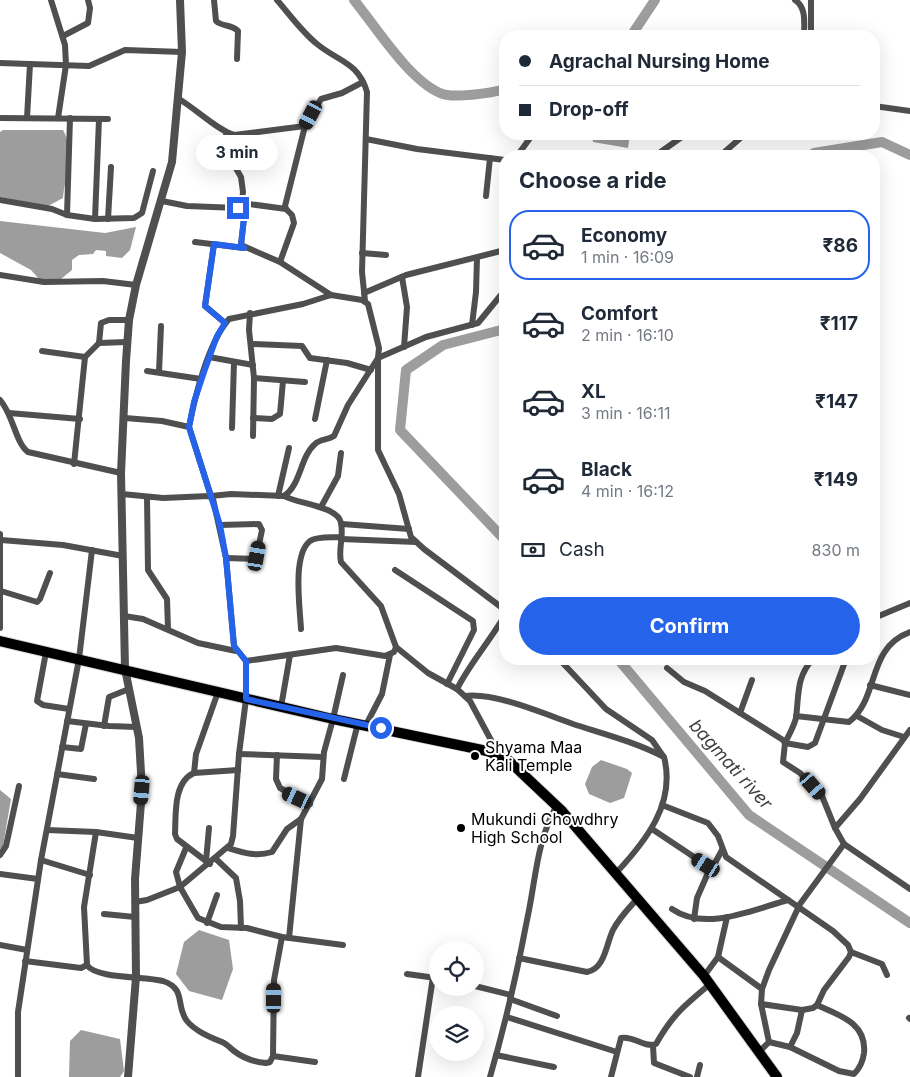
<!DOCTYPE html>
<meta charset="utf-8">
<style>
body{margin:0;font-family:Inter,sans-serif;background:#f2f2f3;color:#1f2937;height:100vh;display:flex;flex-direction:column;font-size:19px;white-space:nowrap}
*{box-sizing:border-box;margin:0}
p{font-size:16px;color:#747a83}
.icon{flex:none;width:28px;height:28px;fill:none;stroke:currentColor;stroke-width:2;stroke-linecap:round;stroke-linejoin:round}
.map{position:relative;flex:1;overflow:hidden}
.details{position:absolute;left:499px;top:150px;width:381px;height:515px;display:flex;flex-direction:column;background:#fff;border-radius:20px;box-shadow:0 5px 20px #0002}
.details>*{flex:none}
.hud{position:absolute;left:499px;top:30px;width:381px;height:110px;border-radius:20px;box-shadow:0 5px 20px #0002;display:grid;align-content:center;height:110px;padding:0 20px;background:#fff}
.buttons{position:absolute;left:429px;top:941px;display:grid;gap:10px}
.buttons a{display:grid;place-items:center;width:55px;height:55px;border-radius:50%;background:#fff;box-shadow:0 5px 20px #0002;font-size:25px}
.end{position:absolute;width:22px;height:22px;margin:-11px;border:6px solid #2563eb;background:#fff;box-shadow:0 0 0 2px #fff}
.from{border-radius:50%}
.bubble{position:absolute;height:35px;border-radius:18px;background:#fff;box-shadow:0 5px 20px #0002;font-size:16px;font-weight:700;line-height:35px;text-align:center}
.car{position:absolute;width:15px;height:30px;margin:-15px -8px;border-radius:6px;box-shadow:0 0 4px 1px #0007;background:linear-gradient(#222 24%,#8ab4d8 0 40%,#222 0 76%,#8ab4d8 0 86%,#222 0)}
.hud b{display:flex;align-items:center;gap:18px;height:48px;font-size:19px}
.hud b+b{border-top:1px solid #e0e1e3}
.hud i{width:12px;height:12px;background:#1f2937}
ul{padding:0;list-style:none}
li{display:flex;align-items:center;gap:15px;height:70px;margin:0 10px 8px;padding:0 10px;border:2px solid transparent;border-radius:20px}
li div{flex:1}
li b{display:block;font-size:19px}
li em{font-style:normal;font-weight:700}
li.active{border-color:#2563eb}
li>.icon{width:45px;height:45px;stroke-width:1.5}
h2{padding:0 20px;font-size:22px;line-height:60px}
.pay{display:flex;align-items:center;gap:12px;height:55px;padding:0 20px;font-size:19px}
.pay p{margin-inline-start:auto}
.action{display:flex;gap:10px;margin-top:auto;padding:10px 20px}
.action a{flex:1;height:58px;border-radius:30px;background:#2563eb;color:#fff;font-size:20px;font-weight:700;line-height:58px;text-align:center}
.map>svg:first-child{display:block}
.water{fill:#9d9d9d}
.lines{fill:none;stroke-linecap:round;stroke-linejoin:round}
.river{stroke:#9d9d9d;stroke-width:10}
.primary-casing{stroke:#dbdbdb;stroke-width:12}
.minor{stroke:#4f4f4f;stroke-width:6}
.tertiary{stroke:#4f4f4f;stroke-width:8}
.primary{stroke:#000;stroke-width:10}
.route{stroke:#2563eb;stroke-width:6}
.poi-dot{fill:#000;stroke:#fff;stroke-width:2}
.labels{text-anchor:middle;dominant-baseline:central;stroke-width:4;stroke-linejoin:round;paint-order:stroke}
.poi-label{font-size:16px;fill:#000;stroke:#fff;text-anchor:start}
.water-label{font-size:18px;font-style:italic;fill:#3e3e3e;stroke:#fff}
</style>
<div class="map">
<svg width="910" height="1077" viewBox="0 0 910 1077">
<rect width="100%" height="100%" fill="#fff"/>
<g class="water">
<path d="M3,130H63C74,148 65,179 63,198L48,206L0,197V132Z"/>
<path d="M592,134H630L628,148L593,142Z"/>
<path d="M0,221L105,233L136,227L130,250L122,258L106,256V251L96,250L93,254L79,255L72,260V270L61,279H39L31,270L0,253Z"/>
<path d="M601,760L627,769L632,773L624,798L610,803L589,794L585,784L592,767Z"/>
<path d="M0,790L11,799L3,846L0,849Z"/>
<path d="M199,930L229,940L233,969L222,1000L189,991L176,974L184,942Z"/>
<path d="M81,1030L120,1039L124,1071L120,1077H69L70,1041Z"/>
</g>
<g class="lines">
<g class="river">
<path d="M354,0C376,27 409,80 440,93C452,99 492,93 505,89"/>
<path d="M631,36L655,0"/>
<path d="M811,156L814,153L882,142L910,155"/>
<path d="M505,329L443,345L406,370L400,430L505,540"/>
<path d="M618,659L749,815L910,923"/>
</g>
<defs>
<path id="primary" d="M0,641L333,719L463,746L487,751L508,760L562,811L704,976L777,1077"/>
</defs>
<use href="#primary" class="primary-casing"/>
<g class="minor">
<path d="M51,0L65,45L66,65L58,118"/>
<path d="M214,0L216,21C222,27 232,24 238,31L237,59"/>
<path d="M277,0C290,15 302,32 317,44C339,62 358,62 367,92L362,272L365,301"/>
<path d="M795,0C807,8 804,24 804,36"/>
<path d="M63,36L88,23L90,8L88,0"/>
<path d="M811,36V0"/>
<path d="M0,63L89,66L125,50L182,52"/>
<path d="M179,99C196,109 217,130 234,135L305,126"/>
<path d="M874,106L910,111"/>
<path d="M0,118L108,119"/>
<path d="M27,118L30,64"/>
<path d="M226,133L228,155L241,177L243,192L241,210"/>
<path d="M366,139L417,149L505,160"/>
<path d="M517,156L533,134"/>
<path d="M655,156L686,134"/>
<path d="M720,156L745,134"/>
<path d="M486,196L490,158"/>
<path d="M0,200L52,209L67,215L95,219L134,218L142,213L153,171"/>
<path d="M162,201L187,206L238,208L241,210L244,218L241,245L280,262L331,295"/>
<path d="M242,203L286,209"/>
<path d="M67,215L70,118"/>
<path d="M95,219L99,119"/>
<path d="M108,219L111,167"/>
<path d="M195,242L244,248"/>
<path d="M214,244L205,306L225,323"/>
<path d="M362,253L386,255"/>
<path d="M280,262L294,223L292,215L286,209L285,206L305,126L321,99L342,93L363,82"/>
<path d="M0,275L44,282L103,281L136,285"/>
<path d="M402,277L407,307L404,347"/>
<path d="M505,290L478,323L426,337L378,358V450L399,494L411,537L424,549L505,610"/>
<path d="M364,293L406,275L505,250"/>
<path d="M250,313L249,330L254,378L253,436"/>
<path d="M472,325L476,292L477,258"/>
<path d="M99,343L101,323L109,320H129"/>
<path d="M252,344L302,346L310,358L347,363L371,370"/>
<path d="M42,351L85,357"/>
<path d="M209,357L253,365"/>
<path d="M147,371L201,379"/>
<path d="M159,372L161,326"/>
<path d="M254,378L305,382"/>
<path d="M0,400C13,414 15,442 28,452L121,473"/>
<path d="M9,413L80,419"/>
<path d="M125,418L162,421L189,427L211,496L231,494L284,496C301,485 300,457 315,444C320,439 328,440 334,436L348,405L378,358L379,348L368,304L362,300L331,295L303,304L229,319C208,343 195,396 189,427"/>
<path d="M253,418L272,419L280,414L283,381"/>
<path d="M315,419L327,360"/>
<path d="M232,428L234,362"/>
<path d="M74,464L85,357L99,343L127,342"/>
<path d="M122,494L163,498L209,496L213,499L226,558L234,646L246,661V699L239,754L233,836L231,844L180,887L147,900L135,902"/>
<path d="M278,496L289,448"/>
<path d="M284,496C298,504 338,506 341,523C344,536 338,549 341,562L381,606L396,647L428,673L457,689L470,701L499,755"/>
<path d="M147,497L148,570L167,599L168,629"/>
<path d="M321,507L338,476L341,453"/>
<path d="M342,524L409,529"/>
<path d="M220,525L259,524L262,530L256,559L226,558"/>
<path d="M0,534V628"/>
<path d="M341,539L416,542"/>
<path d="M1,540L63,545L123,556"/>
<path d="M395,570L473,621L474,630L447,684"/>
<path d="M1,591L37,602L40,599L50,573"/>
<path d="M124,616L143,619L198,643L236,651"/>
<path d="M874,618L910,603"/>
<path d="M301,629C300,608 292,555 310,541C317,536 333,538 341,537"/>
<path d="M46,652L37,701L43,705L69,709"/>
<path d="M559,659L606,709L652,740L663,756"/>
<path d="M813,659C796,677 799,695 796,718C794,726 789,735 785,743L808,747L815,743L846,659"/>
<path d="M246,661L336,648L385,656L394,652L396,647"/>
<path d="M667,668L684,682L705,691L783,740L785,743L783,762L800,773L822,796L835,828"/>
<path d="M870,685L910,695"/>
<path d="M457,689C470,663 490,641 505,615"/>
<path d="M465,696C494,692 545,714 573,724C604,734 635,742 664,757C676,803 646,841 616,873"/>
<path d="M281,707L290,655"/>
<path d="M740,713L752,680"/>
<path d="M796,716L849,722C880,698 866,648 910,632"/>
<path d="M857,716L882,730L904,737"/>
<path d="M67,721L109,726L137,727"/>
<path d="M366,725L382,694L390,655"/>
<path d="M104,726L109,697L129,689"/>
<path d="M910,730L860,799L835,828L844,844L910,889"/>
<path d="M62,747L81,749L86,724"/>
<path d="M239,754L323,757"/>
<path d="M277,755L276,779L280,788L310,804"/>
<path d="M194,773L196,754L218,692"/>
<path d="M57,774L94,779"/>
<path d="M344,779L358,723"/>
<path d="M662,805L708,823L718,836L726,857L833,931L848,945L851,952L849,957L824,990L817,1005L813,1008L802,1010L761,1004"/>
<path d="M652,829L706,865L715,863L722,850"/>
<path d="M47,830L96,832L138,838"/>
<path d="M186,848L176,872L180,887L198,918L221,927L247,928L282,937L343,945"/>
<path d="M228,848C244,853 256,857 272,852L287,829L301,819"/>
<path d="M0,855L6,846L19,786"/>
<path d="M216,859L236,878L240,901L241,928"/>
<path d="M41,860L90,875"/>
<path d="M206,861L209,828"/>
<path d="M210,864L177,839L175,834C176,815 173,782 194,773L238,770"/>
<path d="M0,874L38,879"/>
<path d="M672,909C705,932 752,910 788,900"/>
<path d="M104,914L135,917"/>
<path d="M694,919L697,898L711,866"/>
<path d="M207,923L217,895"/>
<path d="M289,938L301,819L322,779L324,752L333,719L343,675"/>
<path d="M0,945L27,950"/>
<path d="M851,952L882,964L887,975"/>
<path d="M718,957L762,989"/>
<path d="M519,958L587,972C605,969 606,944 613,930C619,918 629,908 638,898"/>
<path d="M25,961L81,968L87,965L84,907L96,832"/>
<path d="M87,965C96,979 145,976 163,981C187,989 175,1006 187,1021C195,1031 210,1037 222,1042C227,1044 230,1048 234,1051C243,1058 255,1062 266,1063L270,1062L273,1056L274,980L282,937"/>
<path d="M407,974L436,978"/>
<path d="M704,976L718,957L727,917"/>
<path d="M475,986L511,995"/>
<path d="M510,999L557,1016"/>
<path d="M507,1017L617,1052"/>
<path d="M909,1018L910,1019"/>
<path d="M769,1042L790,1047L839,1071L854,1074C860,1068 863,1061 864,1053C867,1023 839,1015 817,1005"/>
<path d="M653,1046L654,1063L690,1077"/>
<path d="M790,1047L797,1033L802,1010"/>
<path d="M759,1052L769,1042L761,1004L762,989L769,970L800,904L844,844"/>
<path d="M496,1055L554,1067"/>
<path d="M273,1056L315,1062"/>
<path d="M18,1077V1012L41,860L79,659L92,550"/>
<path d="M418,1077L433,977"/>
<path d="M490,1077C505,1025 517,973 527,920C536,880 536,842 557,805"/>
<path d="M611,1077L621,1038C633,1035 643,1048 656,1044C673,1014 684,1006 710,984"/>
<path d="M697,1077L700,1065"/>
</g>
<path class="tertiary" d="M128,1077L136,977L135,879L142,790L139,738L125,669L121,473L126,361L129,320L136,285L172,162L182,52L180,0"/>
<use href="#primary" class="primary"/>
</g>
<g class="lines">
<path class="route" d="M238,208L241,210L244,218L241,245L244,248L214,244L205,306L225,323L217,336L204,372L194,402L189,427L220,525L226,558L234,646L246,661V699L381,728"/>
</g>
<g class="poi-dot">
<circle cx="475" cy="756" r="5"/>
<circle cx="461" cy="828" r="5"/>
</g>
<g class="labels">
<g class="poi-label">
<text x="485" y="747">Shyama Maa<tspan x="485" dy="18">Kali Temple</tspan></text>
<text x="471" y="819">Mukundi Chowdhry<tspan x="471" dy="18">High School</tspan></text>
</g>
<g class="water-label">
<text transform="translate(731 764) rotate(48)">bagmati river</text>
</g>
</g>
</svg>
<div class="buttons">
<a><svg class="icon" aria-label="locate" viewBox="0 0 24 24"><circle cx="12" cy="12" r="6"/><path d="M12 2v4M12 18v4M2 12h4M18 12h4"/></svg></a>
<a><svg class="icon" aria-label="layers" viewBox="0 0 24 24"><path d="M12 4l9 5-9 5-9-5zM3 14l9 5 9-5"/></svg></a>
</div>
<i class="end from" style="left:381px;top:728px"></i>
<i class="end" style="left:238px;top:208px"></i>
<div class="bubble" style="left:196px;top:135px;width:82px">3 min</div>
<i class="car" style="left:311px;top:115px;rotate:208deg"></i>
<i class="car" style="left:257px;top:556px;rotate:10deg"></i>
<i class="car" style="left:813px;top:786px;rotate:139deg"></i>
<i class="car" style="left:142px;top:790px;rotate:185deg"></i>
<i class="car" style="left:297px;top:798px;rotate:295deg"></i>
<i class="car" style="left:706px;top:865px;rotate:302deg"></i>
<i class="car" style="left:274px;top:998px;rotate:0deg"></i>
<div class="hud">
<b><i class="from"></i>Agrachal Nursing Home</b>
<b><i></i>Drop-off</b>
</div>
<section class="details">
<h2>Choose a ride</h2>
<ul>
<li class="active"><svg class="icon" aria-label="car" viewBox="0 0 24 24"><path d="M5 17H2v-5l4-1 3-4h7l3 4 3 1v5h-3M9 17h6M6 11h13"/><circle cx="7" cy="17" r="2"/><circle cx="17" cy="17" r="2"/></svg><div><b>Economy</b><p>1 min · 16:09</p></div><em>₹86</em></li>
<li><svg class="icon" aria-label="car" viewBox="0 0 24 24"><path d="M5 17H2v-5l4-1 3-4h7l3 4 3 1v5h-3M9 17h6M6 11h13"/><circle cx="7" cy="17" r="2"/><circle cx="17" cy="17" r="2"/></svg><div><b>Comfort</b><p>2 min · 16:10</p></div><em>₹117</em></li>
<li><svg class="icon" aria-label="car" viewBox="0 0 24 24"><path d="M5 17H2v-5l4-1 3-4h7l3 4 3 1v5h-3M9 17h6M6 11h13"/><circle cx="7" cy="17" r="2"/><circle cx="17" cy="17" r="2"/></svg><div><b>XL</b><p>3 min · 16:11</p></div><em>₹147</em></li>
<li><svg class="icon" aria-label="car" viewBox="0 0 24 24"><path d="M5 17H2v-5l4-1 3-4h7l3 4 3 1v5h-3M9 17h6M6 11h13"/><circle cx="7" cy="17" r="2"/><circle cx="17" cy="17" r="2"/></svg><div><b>Black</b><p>4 min · 16:12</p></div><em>₹149</em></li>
</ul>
<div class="pay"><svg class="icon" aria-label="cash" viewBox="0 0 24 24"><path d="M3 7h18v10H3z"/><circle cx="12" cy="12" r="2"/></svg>Cash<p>830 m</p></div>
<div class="action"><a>Confirm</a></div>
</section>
</div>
